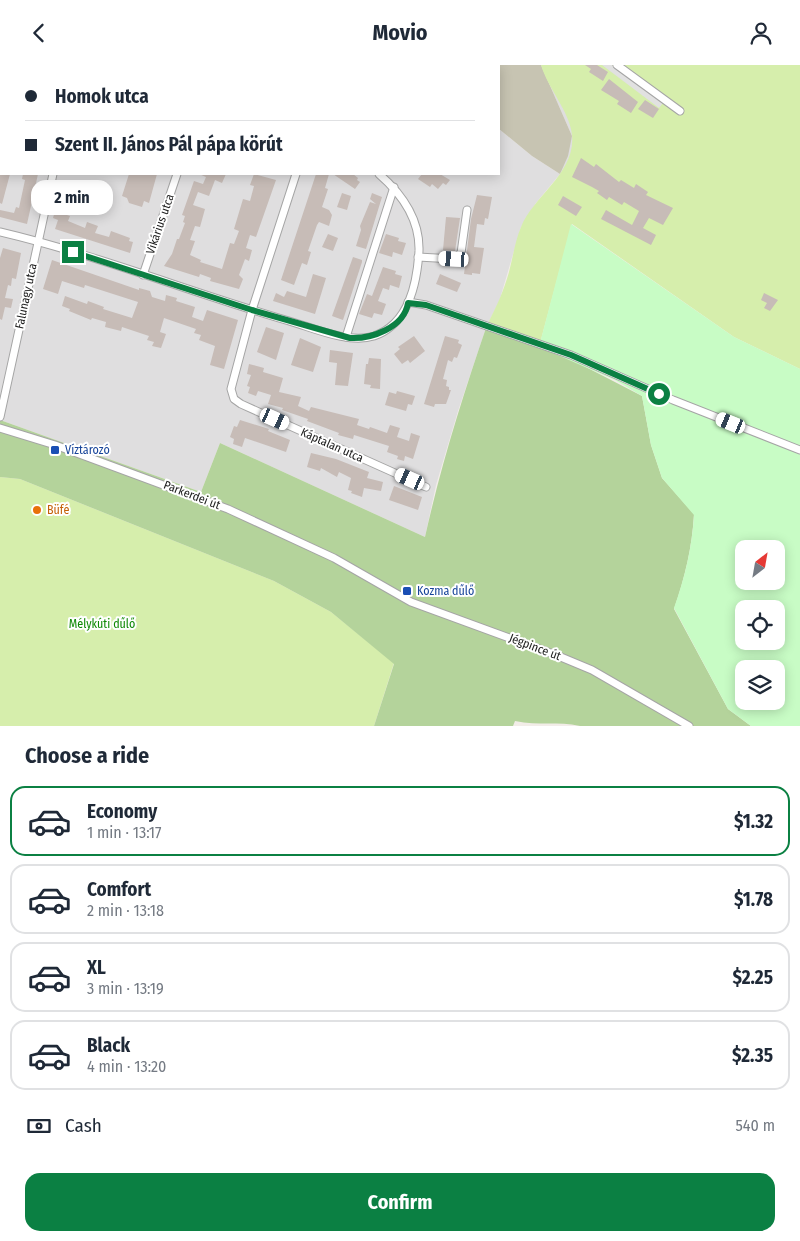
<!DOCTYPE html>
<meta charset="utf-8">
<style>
body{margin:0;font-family:"Fira Sans Condensed",sans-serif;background:#f6f6f7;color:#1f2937;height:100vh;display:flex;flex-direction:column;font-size:19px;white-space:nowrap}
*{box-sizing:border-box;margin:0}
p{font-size:16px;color:#747a83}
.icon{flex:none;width:28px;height:28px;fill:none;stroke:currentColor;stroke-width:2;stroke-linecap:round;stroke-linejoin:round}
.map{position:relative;height:661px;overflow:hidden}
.panel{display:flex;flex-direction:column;background:#fff;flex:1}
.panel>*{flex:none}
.top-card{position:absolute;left:0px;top:0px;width:500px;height:110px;box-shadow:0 2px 12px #0003;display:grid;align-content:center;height:110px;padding:0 25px;background:#fff}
.needle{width:32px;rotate:31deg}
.controls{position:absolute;left:735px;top:475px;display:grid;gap:10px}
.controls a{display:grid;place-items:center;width:50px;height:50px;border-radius:10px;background:#fff;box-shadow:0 2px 12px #0003;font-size:25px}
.end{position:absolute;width:22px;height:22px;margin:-11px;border:6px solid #0b8043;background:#fff;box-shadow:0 0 0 2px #fff}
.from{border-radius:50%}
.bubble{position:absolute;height:35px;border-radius:15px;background:#fff;box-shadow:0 2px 12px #0003;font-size:16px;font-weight:700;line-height:35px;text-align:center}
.car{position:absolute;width:15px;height:30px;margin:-15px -8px;border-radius:6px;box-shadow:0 0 4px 1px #0007;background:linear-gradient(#fff 24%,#345 0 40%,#fff 0 76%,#345 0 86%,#fff 0)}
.top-card b{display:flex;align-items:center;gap:18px;height:48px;font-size:19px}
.top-card b+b{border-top:1px solid #e0e1e3}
.top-card i{width:12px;height:12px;background:#1f2937}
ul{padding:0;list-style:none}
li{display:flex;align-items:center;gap:15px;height:70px;margin:0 10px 8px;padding:0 15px;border:2px solid #e0e1e3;border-radius:15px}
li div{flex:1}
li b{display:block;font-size:19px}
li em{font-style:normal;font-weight:700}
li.on{border-color:#0b8043}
li>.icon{width:45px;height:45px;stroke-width:1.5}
h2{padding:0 25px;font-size:22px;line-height:60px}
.pay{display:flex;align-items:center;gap:12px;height:55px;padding:0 25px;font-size:19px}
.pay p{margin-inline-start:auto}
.action{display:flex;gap:10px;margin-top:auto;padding:10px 25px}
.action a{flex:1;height:58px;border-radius:15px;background:#0b8043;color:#fff;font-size:20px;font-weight:700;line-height:58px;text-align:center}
header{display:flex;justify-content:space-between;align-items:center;height:65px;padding:0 25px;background:#fff;font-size:22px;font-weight:700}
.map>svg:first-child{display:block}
.residential{fill:#dfdedf}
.construction{fill:#c7c4b2}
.grass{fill:#d6eeac}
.forest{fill:#b4d39b}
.park{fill:#c8fcc5;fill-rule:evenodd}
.parking{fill:#e1e1e1}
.building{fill:#c7bcb7}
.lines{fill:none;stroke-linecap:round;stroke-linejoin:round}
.minor-casing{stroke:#a5a5a5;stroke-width:9}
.minor{stroke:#fff;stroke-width:7}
.route{stroke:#0b8043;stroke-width:6}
.transit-dot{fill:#1a4fb4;stroke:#fff;stroke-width:2}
.food-dot{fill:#e8710a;stroke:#fff;stroke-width:2}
.labels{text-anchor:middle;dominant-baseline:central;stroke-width:4;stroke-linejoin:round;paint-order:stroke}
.street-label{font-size:12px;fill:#212121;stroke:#fff}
.transit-label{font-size:12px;fill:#164399;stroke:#fff;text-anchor:start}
.food-label{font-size:12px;fill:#c56008;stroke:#fff;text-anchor:start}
.park-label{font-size:12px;fill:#0f8906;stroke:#fff}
</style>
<header><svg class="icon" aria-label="back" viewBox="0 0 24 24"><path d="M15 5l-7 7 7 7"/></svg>Movio<svg class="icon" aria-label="person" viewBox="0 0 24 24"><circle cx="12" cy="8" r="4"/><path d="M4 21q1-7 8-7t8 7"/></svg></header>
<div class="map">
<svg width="800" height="661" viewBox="0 0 800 661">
<rect width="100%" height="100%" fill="#f2ede8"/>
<path class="residential" d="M0,0L385,1H1V109H499V64L532,91L560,109L572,71L541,0H800L560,109L536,138L521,162L499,237L487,260L458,346L436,420L425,472L220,378L201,427L0,355Z"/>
<path class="construction" d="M383,0H541L572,71L568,91L560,109L532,91L499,64V1Z"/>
<g class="grass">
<path d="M541,0H800V304L734,272L572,159L539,282L487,260C496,243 504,225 509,207C513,192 515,176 521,162C533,131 576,108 572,70C569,45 548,24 541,0Z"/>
<path d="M0,412L20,414L274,516L331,547L394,598L374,661H0Z"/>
</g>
<path class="forest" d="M487,260L580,299L642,331L651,380L662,413L694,449C692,483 685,512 674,544L728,644L751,661H580C558,656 539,661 515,656L513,661H374L394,599L331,547L274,516L20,414L0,412V355L201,427L220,378L425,472C441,400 463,330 487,260Z"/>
<path class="park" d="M571,159L734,272L800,304V661H751L728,644L674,543C685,512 692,483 694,450L662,413L651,380L642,331L615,315L539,282ZM744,484H776V516H744ZM744,544H776V576H744ZM744,604H776V636H744Z"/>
<path class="parking" d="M602,0H612L663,38L659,43Z"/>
<g class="building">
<path d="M585,0H597L608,7L603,16L589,7L591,4Z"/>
<path d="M609,14L638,37L631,48L617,39L619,36L601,25Z"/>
<path d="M645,35L659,44L653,53L638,44Z"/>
<path d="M581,93L594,102L596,99L619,117L621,115L634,123L636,119L648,127L646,130L673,143L663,160L649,153L643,163L656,170L651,180L601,154L606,145L632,160L639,146L624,137L622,140L609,132L607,135L597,128L599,126L592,122L572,112Z"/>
<path d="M0,109H10L2,139L0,138Z"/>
<path d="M23,109H38L27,159L0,152V145L14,148L16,142L19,143L25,115L22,114Z"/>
<path d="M129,109H157L149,138L144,136L142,142L129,138L127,133L122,131Z"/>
<path d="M199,109H226L222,118L215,115L209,131L198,127L193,140L205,144L200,162L195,161L190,175L195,176L190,190L201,195L200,197L222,204L230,178L234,179L239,166L234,164L243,134L250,136L254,121L250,120L254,109L276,115L256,172L250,170L246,183L252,185L249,196L245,194L239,210L243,214L239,224L210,216L211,213L200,209L199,212L164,201L172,189L177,174H179L185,158L183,157L185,151L182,150L194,116L203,119L206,112Z"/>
<path d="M316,109H329L325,123L328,124L322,142L329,145L332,150L329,161L319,157L317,160L308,186L311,187L307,200L302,198L294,220L281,215Z"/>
<path d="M333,109H353L358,113L357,115L360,117L355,124Z"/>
<path d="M422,109H440L450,115L446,120L443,118L438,124L432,119L430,122L418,114Z"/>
<path d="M342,128L351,131L347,145L337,142Z"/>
<path d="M372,128L382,132L366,184L356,181L361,165L360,161L370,137L376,139L370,134Z"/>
<path d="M477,130L492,132L488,154L485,153L484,160L477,159L474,182L484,183L480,209L472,208V210L464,209L471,154Z"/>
<path d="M563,131L582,142L576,151L558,140Z"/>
<path d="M55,146L70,151L68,156L85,163L87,157L98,161L95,168L109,172L111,166L130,173L129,176L133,177L130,188L55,164L58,155L53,153Z"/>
<path d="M446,152L460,153L455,186L443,185Z"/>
<path d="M328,169L338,173L333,186L322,182Z"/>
<path d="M386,169L399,173L398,176L406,178L402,190L393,187L392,192L379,188Z"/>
<path d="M3,183L21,188L16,214L12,213L11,221L8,220L5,233L13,234L11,243L5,242L2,255L0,254V193Z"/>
<path d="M353,192L362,195V197L343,255L332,251Z"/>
<path d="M52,195L139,225V223L150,226L152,232L165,236L166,230L177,233L176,236L195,242L192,252L203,256L207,245L238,255L224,304L210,300L215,281L199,275L201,270L194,268L196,264L164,253L160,267L166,269L161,283L152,281L154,277L147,275L149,271L122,262L121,266L105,262L106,257L92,253L91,255L69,246L70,244L62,241L65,231L87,239L88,236L104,242L103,244L132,253L138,237L85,220L84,223L62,216L58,229L43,224Z"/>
<path d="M383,202L396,206L395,209L402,211L399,223L390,220L389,225L383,223L378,236L386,239L382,250L374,248L372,253L359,249L367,229L372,231Z"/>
<path d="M313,209L326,213L315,249L273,236L276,228L284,232L287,226L306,232Z"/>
<path d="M440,209L461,218L457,227L436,219Z"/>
<path d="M764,228L778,235L770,246L764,243L767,238L761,235Z"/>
<path d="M266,262L284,268L276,295L257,287Z"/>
<path d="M414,271L425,286L410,298L408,295L402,299L394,289L400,284L398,282Z"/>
<path d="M445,271L459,275L458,278L462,280L457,293L454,292L452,297L448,295L443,314L447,315L446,321L449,322V325H451L446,339H435L434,342L424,339Z"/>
<path d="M300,273L321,282L313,307L291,300Z"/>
<path d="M330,285L353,288L348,321L335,320L337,298L329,297Z"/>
<path d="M369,293L381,294L380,324L370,323L371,320L364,319L366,299H368Z"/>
<path d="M249,299L264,303L263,307L283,313L279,327L301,332L298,341L309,346L311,342L359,354L357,360L369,364L370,362L387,368L390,360L400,363L397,372L409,376L411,368L420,371L413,394L405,391L404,396L397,394L398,391L387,387L389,381L354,370L353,374L338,370L339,368L307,356L308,354L282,345L283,343L268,339L271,330L258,326L256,331L248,328L250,322L247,321L251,310L247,309Z"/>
<path d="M397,326L415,331L412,340L408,339L406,346L385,340L389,327L396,329Z"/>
<path d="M240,355L269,364L268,366L290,375L286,387L245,373L242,382L233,379L234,374L230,372L234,361L237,362Z"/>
<path d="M311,388L336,394L369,407L367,413L383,417L381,426L364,423L362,432L351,428L352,426L348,425L351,413L339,407L337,412L321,403L320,406L307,402Z"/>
<path d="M394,421L422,432L418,445L389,435Z"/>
</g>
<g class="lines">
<defs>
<g id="minor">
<path d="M231,0L233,1"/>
<path d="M617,0L680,46"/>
<path d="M76,1V0"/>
<path d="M213,1L214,0"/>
<path d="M296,109L252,245L231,324L234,334L241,339L426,422"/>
<path d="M0,167C98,190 192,228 289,256C314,263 348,279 374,271C409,259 417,219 419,186C420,154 402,129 379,109"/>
<path d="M418,192L454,194L461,188L467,145"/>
<path d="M143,210L177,109"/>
<path d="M408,237L426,240L571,290L673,335L800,385"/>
<path d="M346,272L394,122"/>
<path d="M0,352L53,109"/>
<path d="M0,363L55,380L228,444L334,493L411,537L556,590L592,605L689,661"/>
</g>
</defs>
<use href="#minor" class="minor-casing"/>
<use href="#minor" class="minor"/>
</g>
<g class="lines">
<path class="route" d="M73,187L252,245L350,273C371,274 404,263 408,238L426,240L571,290L659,329"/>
</g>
<g class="transit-dot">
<rect x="50" y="380" width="10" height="10" rx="2.5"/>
<rect x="402" y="521" width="10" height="10" rx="2.5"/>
</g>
<circle class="food-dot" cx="37" cy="445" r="5"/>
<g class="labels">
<g class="street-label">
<text transform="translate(160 159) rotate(-71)">Vikárius utca</text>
<text transform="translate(26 231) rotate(-78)">Falunagy utca</text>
<text transform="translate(332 380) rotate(24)">Káptalan utca</text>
<text transform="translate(192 430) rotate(21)">Parkerdei út</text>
<text transform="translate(535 582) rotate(21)">Jégpince út</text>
</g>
<g class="transit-label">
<text x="65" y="385">Víztározó</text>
<text x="417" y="526">Kozma dűlő</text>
</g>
<g class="food-label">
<text x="47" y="445">Büfé</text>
</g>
<g class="park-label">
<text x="102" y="559">Mélykúti dűlő</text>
</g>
</g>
</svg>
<div class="controls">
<a><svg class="needle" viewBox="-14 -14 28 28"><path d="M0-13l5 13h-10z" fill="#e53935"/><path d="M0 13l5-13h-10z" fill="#747a83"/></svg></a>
<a><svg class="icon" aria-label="locate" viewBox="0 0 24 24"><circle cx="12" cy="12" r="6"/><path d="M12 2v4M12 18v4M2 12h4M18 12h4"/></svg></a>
<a><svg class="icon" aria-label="layers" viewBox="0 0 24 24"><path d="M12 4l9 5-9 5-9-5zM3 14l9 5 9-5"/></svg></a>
</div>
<i class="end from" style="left:659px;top:329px"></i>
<i class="end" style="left:73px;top:187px"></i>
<div class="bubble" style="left:31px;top:115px;width:82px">2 min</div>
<i class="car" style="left:454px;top:194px;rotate:273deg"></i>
<i class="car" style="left:275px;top:354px;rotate:114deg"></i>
<i class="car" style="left:731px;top:358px;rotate:292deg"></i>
<i class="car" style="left:410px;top:414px;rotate:294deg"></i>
<div class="top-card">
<b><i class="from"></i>Homok utca</b>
<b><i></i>Szent II. János Pál pápa körút</b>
</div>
</div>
<section class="panel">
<h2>Choose a ride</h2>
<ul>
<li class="on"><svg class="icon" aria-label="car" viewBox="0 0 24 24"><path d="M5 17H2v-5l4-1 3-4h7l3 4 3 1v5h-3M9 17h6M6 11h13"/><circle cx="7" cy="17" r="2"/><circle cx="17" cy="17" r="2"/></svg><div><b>Economy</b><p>1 min · 13:17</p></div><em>$1.32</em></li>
<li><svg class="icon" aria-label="car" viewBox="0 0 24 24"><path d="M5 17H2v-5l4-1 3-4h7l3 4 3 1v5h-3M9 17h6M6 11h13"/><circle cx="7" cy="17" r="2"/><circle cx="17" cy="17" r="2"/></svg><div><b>Comfort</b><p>2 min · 13:18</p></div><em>$1.78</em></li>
<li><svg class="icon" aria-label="car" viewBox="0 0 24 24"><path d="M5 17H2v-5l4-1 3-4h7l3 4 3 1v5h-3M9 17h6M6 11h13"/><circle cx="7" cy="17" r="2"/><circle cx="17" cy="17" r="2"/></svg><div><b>XL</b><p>3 min · 13:19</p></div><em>$2.25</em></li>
<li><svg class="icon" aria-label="car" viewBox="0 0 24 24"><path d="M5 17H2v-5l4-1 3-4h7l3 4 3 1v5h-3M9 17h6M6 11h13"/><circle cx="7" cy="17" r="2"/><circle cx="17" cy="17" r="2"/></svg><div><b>Black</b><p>4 min · 13:20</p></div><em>$2.35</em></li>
</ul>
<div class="pay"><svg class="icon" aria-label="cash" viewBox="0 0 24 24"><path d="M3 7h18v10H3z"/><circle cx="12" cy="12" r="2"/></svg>Cash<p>540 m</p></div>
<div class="action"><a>Confirm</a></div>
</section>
